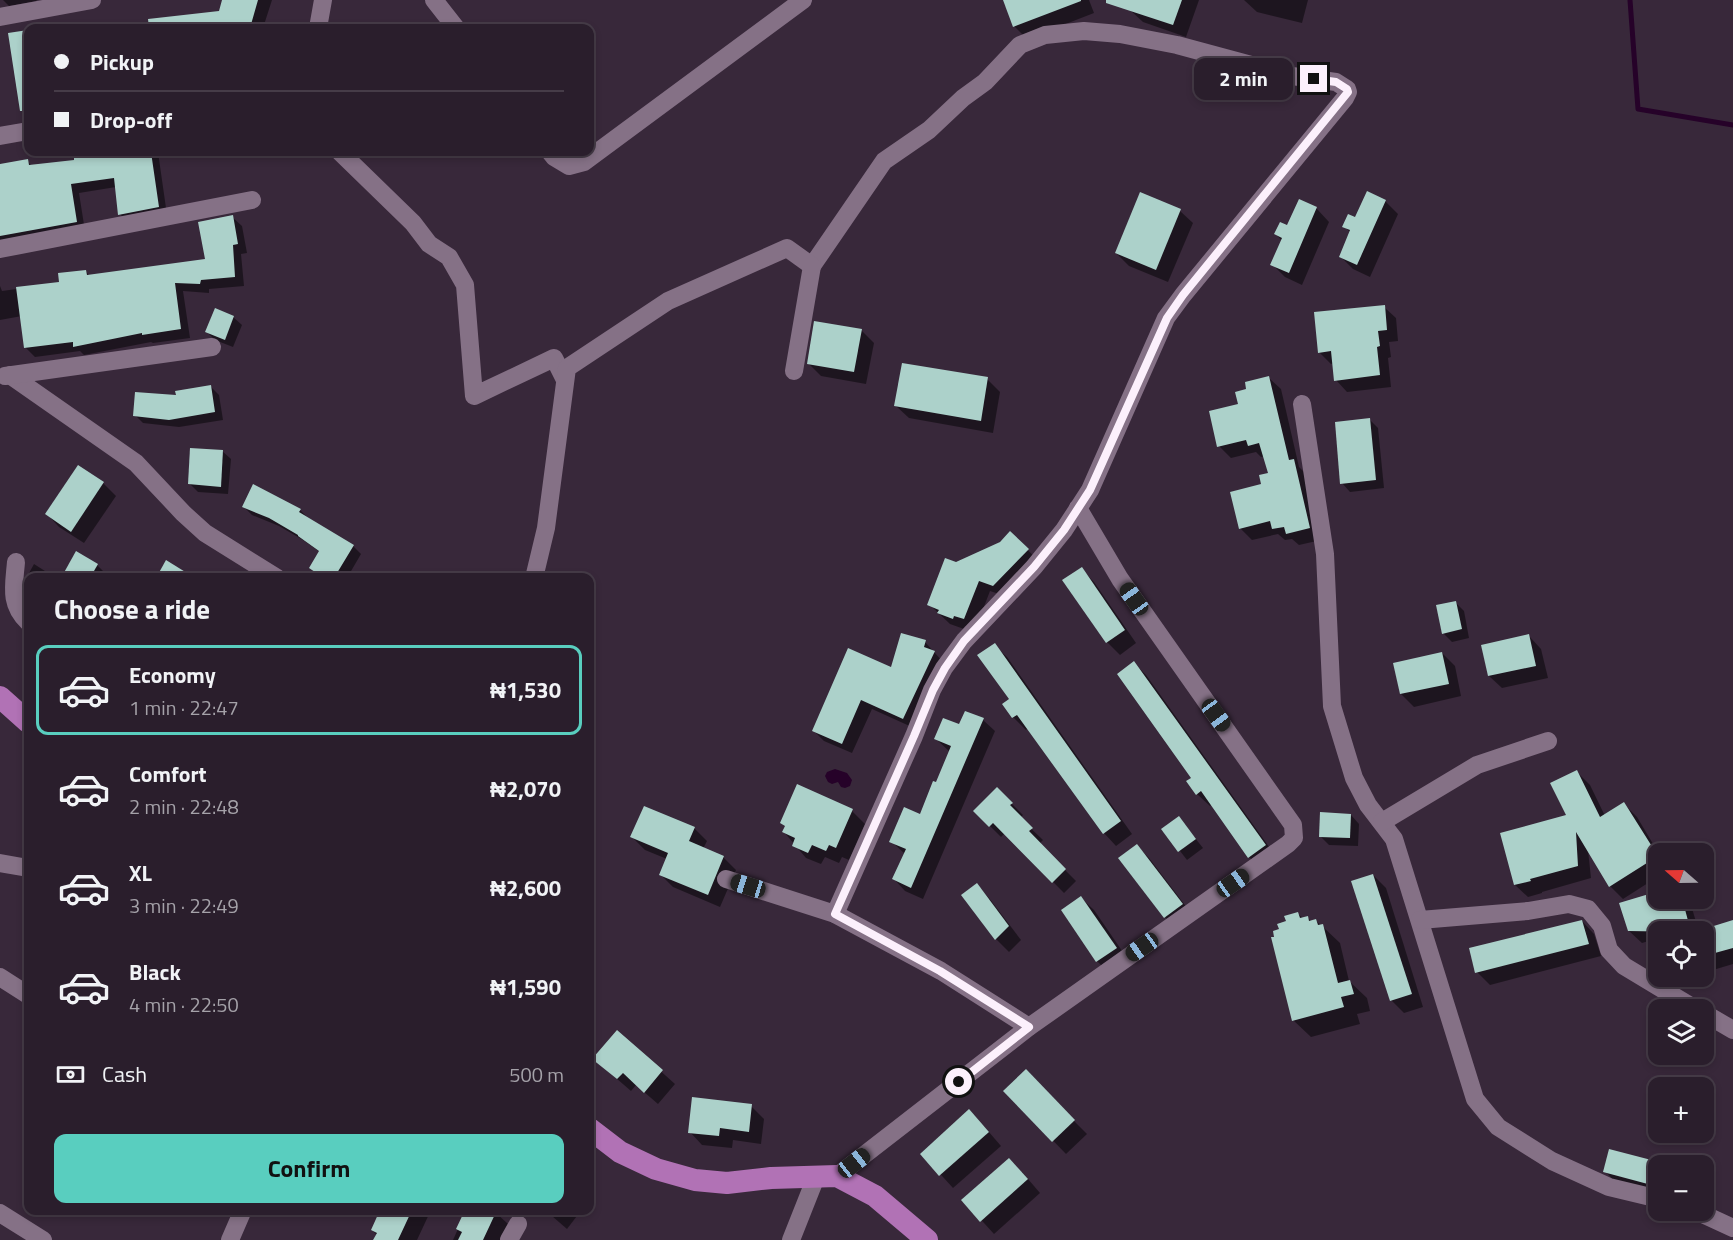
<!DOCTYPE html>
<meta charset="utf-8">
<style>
body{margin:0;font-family:"Titillium Web",sans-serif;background:#322734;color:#f1f3f6;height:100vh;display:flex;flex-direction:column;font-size:22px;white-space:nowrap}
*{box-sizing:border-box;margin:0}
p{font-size:20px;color:#a5a2a9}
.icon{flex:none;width:33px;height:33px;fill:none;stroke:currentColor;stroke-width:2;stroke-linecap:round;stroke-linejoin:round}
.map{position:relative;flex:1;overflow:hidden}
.details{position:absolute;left:24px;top:573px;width:570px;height:642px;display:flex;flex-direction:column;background:#2a1e2c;border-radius:12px;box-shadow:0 3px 9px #0003,0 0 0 2px #463c48}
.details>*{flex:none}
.banner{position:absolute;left:24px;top:24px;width:570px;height:132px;border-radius:12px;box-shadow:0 3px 9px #0003,0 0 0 2px #463c48;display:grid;align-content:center;height:132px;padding:0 30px;background:#2a1e2c}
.needle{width:39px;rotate:290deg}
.tools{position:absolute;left:1648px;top:843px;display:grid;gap:12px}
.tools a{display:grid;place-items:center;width:66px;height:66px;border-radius:12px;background:#2a1e2c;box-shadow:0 3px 9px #0003,0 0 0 2px #463c48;font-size:30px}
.end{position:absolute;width:27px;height:27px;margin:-14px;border:8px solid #fcf0fc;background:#111;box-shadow:0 0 0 3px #111}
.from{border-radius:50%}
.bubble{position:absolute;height:42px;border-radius:12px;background:#2a1e2c;box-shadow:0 3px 9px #0003,0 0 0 2px #463c48;font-size:20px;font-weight:700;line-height:42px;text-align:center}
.car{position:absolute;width:18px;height:36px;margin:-18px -9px;border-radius:8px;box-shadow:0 0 4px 2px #0007;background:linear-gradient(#222 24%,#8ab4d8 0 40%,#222 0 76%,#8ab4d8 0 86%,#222 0)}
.banner b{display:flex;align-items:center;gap:21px;height:57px;font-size:22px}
.banner b+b{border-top:2px solid #463c48}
.banner i{width:15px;height:15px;background:#f1f3f6}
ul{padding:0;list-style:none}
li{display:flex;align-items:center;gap:18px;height:90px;margin:0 12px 9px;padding:0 18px;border:3px solid transparent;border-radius:12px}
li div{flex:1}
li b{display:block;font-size:22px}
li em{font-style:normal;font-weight:700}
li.current{border-color:#59cebf}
li>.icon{width:54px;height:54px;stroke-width:1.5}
h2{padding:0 30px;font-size:27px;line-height:72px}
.pay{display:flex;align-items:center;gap:15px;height:66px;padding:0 30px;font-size:22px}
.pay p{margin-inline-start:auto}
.action{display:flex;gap:12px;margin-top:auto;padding:12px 30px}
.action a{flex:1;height:69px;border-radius:12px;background:#59cebf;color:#111;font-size:24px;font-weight:700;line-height:69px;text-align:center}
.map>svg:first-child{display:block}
.water{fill:#260229}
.shadow{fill:#0007}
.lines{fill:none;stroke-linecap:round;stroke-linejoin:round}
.stream{stroke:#260229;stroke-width:5}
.building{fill:#acd1ca}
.minor{stroke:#857186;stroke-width:18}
.major{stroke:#b172b5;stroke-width:22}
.route{stroke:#fcf0fc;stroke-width:8}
</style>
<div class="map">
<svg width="1733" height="1240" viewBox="0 0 1733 1240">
<rect width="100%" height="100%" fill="#38283a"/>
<path class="water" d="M835,769L847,773L852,780L850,786L845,788L841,787L838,782L832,784L828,782L825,776L827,772Z"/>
<g class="shadow">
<path d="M3,0H36L37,1L9,6Z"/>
<path d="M224,0H272L263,28H155L175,26L220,12Z"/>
<path d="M1005,0H1089L1094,13L1027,39L1015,27Z"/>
<path d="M1133,0H1199L1186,37L1143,22L1130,10Z"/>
<path d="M1244,0H1308L1302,23L1257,12Z"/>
<path d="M84,23L88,28L123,23L129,28H49Z"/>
<path d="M28,32V123L23,118L10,34Z"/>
<path d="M100,152H158L167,215L128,223L120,214L116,187L79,193L85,231L0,249V165L27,161L32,166L76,161L75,155Z"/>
<path d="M1299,201L1317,209L1329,222L1302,285L1285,277L1272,264L1282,241L1276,234L1288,227Z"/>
<path d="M1385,201L1398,214L1370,277L1353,269L1340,256L1351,233L1344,226Z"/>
<path d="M1180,211L1193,223L1168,282L1129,266L1116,253Z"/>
<path d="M232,217L242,226L247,253L241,254L244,286L209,289V293L183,291L190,338L153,343L151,342L84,355L80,351L35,357L26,348L22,316L0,320V286L2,291L60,283L86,272L90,276L207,260Z"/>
<path d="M1384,307L1396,318L1398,341L1389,342L1391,357L1388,358L1391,387L1347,392L1336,380L1334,363L1331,364L1319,352Z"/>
<path d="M233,317L242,325L233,347L215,340L207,332Z"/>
<path d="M861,330L874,343L866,384L821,376L808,363Z"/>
<path d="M1269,378L1281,389L1299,467L1305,473L1321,540L1299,545L1292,539L1285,540L1278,534L1252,540L1240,528L1269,474L1264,456L1261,457L1256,452L1231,458L1219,446L1248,390Z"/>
<path d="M987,379L1000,392L993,433L909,418L896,406Z"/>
<path d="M210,386L219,395L223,420L179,427L143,423L135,415L177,397Z"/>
<path d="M1370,420L1378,428L1384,488L1350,492L1342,483Z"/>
<path d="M222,451L231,459L228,494L198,492L190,484Z"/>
<path d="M103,483L116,496L84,543L59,527L47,514Z"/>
<path d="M244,507L300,510L308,518L353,546L361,554L347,578H322L311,568L320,552L303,540L279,526L252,515Z"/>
<path d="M1010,533L1039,561L1005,596L990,591L975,630L965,626L964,629L950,624L929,604Z"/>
<path d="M34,564L56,578H28V589L27,588L28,575Z"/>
<path d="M97,565L110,578H63Z"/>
<path d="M1081,569L1094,582L1136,643L1120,655L1107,642Z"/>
<path d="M1456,603L1464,611L1469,638L1452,642L1443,633Z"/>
<path d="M1529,636L1541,649L1548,678L1502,688L1489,676Z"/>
<path d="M925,642L944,663L914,728L872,709L852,753L824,741L813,730Z"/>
<path d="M994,645L1007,657L1132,834L1116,846L1104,833L1028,728L1026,730L1013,717L1011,699Z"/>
<path d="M1442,653L1455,666L1461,696L1414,707L1401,694Z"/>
<path d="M1134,663L1146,675L1277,858L1262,869L1249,857L1212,804L1210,806L1197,794L1193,778Z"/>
<path d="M983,720L995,731L923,899L905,891L894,879L905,854L891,841L921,816L937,784L950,752L936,739L960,726Z"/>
<path d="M1577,772L1590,785L1605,816L1624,804L1637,817L1659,854V876L1623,899L1610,886L1588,850L1591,878L1542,892V893L1528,897L1515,885L1502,834L1568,816Z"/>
<path d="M997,789L1023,815L1020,818L1043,840L1039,844L1076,881L1064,893L1005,833L1001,837L975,811Z"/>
<path d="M852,811L865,824L849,860L842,857L839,863L825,857L821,864L806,858L784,832L786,827L781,823Z"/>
<path d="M1351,815L1359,824L1358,846L1329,845L1320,836Z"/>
<path d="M1179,818L1203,848L1187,860L1163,829Z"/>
<path d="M694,828L707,841L703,849L723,857L736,870L720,907L673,887L660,874L667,859L645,850L632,837Z"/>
<path d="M1137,846L1149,858L1194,917L1177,930L1165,917Z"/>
<path d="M1373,875L1386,888L1423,1007L1404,1013L1391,1000Z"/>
<path d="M977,885L989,898L1021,940L1009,952L996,939L963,895Z"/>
<path d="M1659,893V898H1689L1699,932H1659V938L1642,943L1629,931Z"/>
<path d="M1081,898L1094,910L1129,961L1110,974L1097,961Z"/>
<path d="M1298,914L1303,918L1307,917L1312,922L1316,921L1322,926L1340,943L1349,981L1367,998L1370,1011L1357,1014L1360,1024L1311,1037L1293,1020L1281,930Z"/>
<path d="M1582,921L1594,934L1601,956L1490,985L1477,972Z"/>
<path d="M1733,921V964L1713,970L1715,975L1691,982L1686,976H1704V932H1699Z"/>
<path d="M617,1032L675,1084L658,1104L636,1085L631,1091L594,1059Z"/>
<path d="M1005,1091L1063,1110L1087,1134L1066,1154Z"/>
<path d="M751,1106L764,1119L761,1144L733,1140L732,1148L702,1145L690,1132Z"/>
<path d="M982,1124L1001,1146L953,1188L922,1154Z"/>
<path d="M1610,1151L1666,1166H1659V1196L1617,1184L1605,1171Z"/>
<path d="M1022,1172L1040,1193L994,1234L963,1200Z"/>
<path d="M382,1210H431L417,1240H375L377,1235L372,1230Z"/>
<path d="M493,1210L508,1224L501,1240H453L466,1211Z"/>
<path d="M545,1210H579L580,1212L567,1229Z"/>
</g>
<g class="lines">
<path class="stream" d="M1630,0L1638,109L1733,125"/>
</g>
<g class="building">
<path d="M222,0H258L250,28H149L148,19L219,11Z"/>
<path d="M1003,0H1081V1L1013,27Z"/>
<path d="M1106,0H1182L1173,25L1106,3Z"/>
<path d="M28,30V111H20L8,33Z"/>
<path d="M90,152H151L159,207L118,215L114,178L71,184L77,222L0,236V164L28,159L29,165L74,160V154Z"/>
<path d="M1367,191L1386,200L1357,265L1339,257L1350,230L1342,227L1348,214L1355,217Z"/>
<path d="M1140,192L1181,209L1156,270L1115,253Z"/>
<path d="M1299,199L1317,207L1289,273L1270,265L1282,238L1274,234L1280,222L1287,225Z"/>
<path d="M233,215L238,244L233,245L235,277L201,280L200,284L175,283L181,329L142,335V333L73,347V342L24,348L16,287L59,282L58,273L86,270L87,275L205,259L198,222Z"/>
<path d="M1385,305L1387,330L1378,331L1380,346L1377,347L1380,375L1334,381L1331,351L1318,353L1314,312Z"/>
<path d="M215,308L234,316L225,340L205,332Z"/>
<path d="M814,321L862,329L854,372L807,364Z"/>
<path d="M902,363L988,377L981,421L894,406Z"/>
<path d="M1269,376L1289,460L1294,459L1310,528L1286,534L1284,527L1272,529L1270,521L1239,529L1230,492L1261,484L1259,475L1268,473L1259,443L1248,446L1246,440L1217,447L1209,411L1238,404L1235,392L1246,389L1245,382Z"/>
<path d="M211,385L215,412L169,420L133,416L135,392L176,395L175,391Z"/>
<path d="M1370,418L1376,480L1340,484L1335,422Z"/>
<path d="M190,448L223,450L221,487L188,484Z"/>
<path d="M78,465L104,482L71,532L45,514Z"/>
<path d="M253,484L301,509L299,512L354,545L334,578H324L309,568L319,551L298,536V535L269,518L242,507Z"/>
<path d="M1010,531L1029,549L993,586L979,581L964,619L954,616L953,619L937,613L939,610L927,605L945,558L956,562L1000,542Z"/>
<path d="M76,551L98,564L90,578H61Z"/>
<path d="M166,560L195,578H156Z"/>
<path d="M1082,567L1125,630L1106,643L1062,580Z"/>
<path d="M1456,601L1462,629L1442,634L1436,605Z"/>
<path d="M901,633L926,640L924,647L935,651L903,719L861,700L842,744L812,731L848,648L891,667Z"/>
<path d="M1529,634L1536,666L1488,676L1481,645Z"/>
<path d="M995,643L1121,821L1103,834L1017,715L1012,718L1002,704L1009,699L977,655Z"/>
<path d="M1442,652L1449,684L1400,694L1393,663Z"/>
<path d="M1134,661L1266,845L1248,858L1201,791L1196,795L1186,781L1191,778L1117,674Z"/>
<path d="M965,711L984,718L911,888L892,879L906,849L889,842L904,807L920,814L933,781L936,782L951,746L934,739L943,718L959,724Z"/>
<path d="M1577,770L1600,817L1624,802L1658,856L1609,887L1576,832L1578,866L1530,879L1531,881L1514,885L1500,833L1566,815L1550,783Z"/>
<path d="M797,784L853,809L836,848L829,845L826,851L812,845L808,853L792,846L795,838L782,832L785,826L780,823Z"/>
<path d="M997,787L1013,803L1010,805L1033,828L1029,831L1066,869L1052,883L993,823L989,827L973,811Z"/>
<path d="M644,806L695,827L689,841L724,856L708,895L659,875L668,853L630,837Z"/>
<path d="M1320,812L1351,814L1350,838L1319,837Z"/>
<path d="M1179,816L1196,839L1178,852L1161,829Z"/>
<path d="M1137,844L1183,904L1164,918L1118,858Z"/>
<path d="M1373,874L1412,994L1390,1001L1351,881Z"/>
<path d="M977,883L1009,926L995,940L961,895Z"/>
<path d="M1659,891V898H1682L1691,932L1628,931L1619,903Z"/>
<path d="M1081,896L1117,948L1096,962L1061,910Z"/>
<path d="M1298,912L1300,918L1308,916L1309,921L1316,919L1318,925L1323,924L1338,983L1350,980L1354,994L1341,997L1344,1007L1292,1021L1271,937H1274L1273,931L1279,929L1277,924L1286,921L1284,916Z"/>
<path d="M1582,920L1589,944L1475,973L1469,948Z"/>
<path d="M1733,920V948L1704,956V929Z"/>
<path d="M617,1030L663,1070L644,1093L623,1073L617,1079L592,1059Z"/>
<path d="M1026,1069L1075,1120L1052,1142L1003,1091Z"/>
<path d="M692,1097L752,1104L749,1132L720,1128L719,1136L688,1133Z"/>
<path d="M969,1109L989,1132L939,1176L920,1154Z"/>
<path d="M1609,1149L1659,1162V1187L1603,1172Z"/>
<path d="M1009,1158L1028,1179L980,1222L961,1200Z"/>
<path d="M380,1210H412L398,1240H373L377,1233L371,1230Z"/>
<path d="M465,1210H497L483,1240H458L462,1232L456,1229Z"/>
</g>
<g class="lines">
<g class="minor">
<path d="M434,0L456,28"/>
<path d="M0,17L92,0"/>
<path d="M318,28L323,0"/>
<path d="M0,136L28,131"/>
<path d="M340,152L413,223L429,244L449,257L465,285L474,396L554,358L565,380"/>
<path d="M550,152L554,157L569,166L584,162L803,0"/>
<path d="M0,249L252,200"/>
<path d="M812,266L884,161L929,130L963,98L985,82L1020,45L1045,35L1084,31L1120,34L1177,45L1292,76L1336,82L1347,89L1348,92L1345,98L1183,295L1166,318L1090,490L1064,530L1034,567L964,641L944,668L932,690L914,736L835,914"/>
<path d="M10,375L136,463L183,513L205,533L277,578"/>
<path d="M5,376L212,347"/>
<path d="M1302,404L1325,554L1332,706L1354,778L1368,805L1394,839L1475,1099L1498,1127L1552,1161L1609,1187L1659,1199"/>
<path d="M16,562C14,586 9,604 28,622"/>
<path d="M534,578L546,528L567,368L668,301L787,248L812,266L794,371"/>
<path d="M1382,822L1477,765L1548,741"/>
<path d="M0,863L28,868"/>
<path d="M726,879L835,914L941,971L1029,1027"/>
<path d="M1420,920L1528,911L1569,904L1588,909L1602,926L1609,950L1624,966L1697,1010"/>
<path d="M0,977L28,995"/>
<path d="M1704,1013L1733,1030"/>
<path d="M837,1176L1029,1027L1288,844L1294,838L1293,825L1120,579L1078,508"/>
<path d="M1694,1210L1733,1228"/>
<path d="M0,1213L43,1240"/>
<path d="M230,1240L243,1210"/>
<path d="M509,1240L518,1224"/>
<path d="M791,1240L816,1177"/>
</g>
<g class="major">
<path d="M0,697L28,722"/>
<path d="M590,1129L620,1152L656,1169L695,1180L727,1183L771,1178L837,1176L875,1196L927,1240"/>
</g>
</g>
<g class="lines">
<path class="route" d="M959,1082L1029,1027L940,971L835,914L914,736L933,690L945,668L964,641L1034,567L1064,530L1090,490L1167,318L1183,295L1348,92L1347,89L1336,82L1314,79"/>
</g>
</svg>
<div class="tools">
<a><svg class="needle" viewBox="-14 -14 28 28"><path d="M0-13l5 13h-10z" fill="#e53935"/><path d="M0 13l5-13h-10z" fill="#a5a2a9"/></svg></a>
<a><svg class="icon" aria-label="locate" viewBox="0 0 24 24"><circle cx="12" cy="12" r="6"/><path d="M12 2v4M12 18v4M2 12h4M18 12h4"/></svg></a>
<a><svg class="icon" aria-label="layers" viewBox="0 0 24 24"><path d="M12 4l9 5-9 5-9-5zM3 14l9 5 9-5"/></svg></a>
<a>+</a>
<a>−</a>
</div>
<i class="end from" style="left:959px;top:1082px"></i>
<i class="end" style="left:1314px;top:79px"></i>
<div class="bubble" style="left:1194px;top:58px;width:99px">2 min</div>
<i class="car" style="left:1134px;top:599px;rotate:325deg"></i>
<i class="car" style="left:1216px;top:715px;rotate:144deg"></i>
<i class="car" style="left:1233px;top:883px;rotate:55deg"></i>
<i class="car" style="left:748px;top:886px;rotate:287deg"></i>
<i class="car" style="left:1142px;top:947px;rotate:235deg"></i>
<i class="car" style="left:854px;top:1163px;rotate:52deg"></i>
<div class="banner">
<b><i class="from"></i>Pickup</b>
<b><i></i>Drop-off</b>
</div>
<section class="details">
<h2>Choose a ride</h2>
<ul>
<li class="current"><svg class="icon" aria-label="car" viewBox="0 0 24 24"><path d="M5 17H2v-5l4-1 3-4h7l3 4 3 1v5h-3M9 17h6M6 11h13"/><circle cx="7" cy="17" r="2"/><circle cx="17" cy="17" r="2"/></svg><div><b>Economy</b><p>1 min · 22:47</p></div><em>₦1,530</em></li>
<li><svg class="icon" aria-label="car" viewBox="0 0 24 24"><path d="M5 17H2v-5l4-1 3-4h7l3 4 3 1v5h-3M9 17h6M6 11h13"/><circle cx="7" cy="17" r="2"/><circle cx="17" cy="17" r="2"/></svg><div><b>Comfort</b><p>2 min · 22:48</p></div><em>₦2,070</em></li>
<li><svg class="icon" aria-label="car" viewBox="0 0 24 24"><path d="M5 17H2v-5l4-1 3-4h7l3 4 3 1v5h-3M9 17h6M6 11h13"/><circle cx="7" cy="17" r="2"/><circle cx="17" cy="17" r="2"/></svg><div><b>XL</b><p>3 min · 22:49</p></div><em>₦2,600</em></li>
<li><svg class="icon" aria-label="car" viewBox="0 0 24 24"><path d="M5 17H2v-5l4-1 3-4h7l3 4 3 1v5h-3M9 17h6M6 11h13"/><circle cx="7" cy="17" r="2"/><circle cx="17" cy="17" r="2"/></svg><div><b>Black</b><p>4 min · 22:50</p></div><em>₦1,590</em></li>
</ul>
<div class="pay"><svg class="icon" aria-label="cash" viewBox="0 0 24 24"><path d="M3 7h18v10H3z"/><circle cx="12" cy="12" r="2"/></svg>Cash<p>500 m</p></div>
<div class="action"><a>Confirm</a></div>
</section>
</div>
